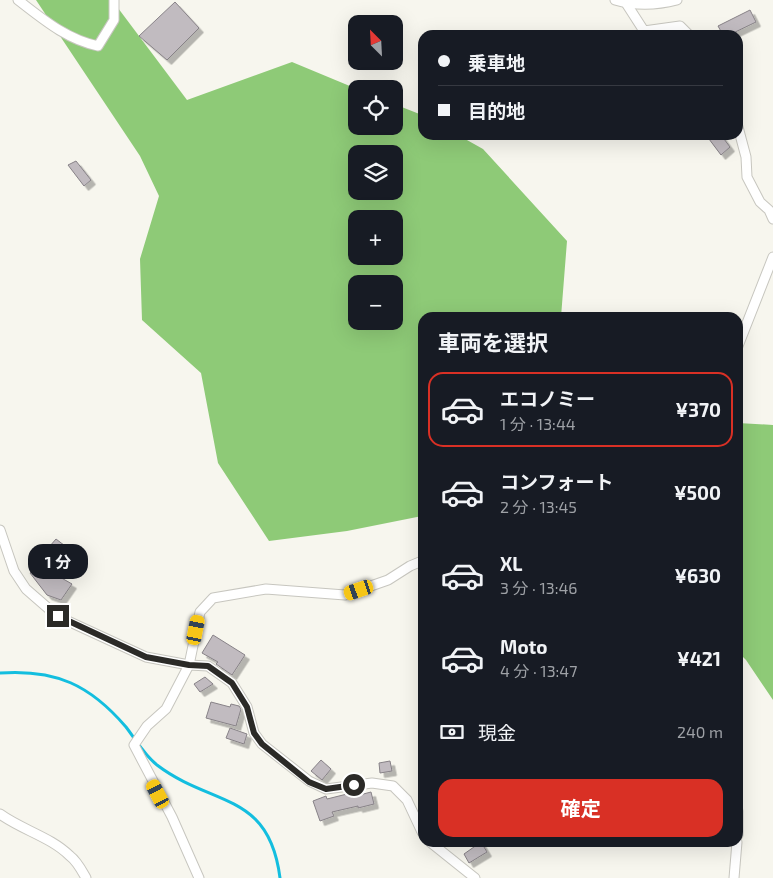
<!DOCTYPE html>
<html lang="ja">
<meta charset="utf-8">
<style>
body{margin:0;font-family:"Exo 2","Noto Sans JP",sans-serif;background:#242831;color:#f1f3f6;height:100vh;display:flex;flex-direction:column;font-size:19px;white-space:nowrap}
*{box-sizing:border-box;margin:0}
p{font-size:16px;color:#9ea1a6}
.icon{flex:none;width:28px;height:28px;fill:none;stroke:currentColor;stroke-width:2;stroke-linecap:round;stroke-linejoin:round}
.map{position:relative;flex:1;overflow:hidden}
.details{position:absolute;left:418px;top:312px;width:325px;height:535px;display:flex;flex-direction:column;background:#171b24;border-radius:15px;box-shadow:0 5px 20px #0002}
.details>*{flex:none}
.banner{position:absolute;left:418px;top:30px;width:325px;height:110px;border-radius:15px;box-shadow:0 5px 20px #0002;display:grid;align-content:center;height:110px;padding:0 20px;background:#171b24}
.needle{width:32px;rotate:336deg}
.controls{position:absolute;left:348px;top:15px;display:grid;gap:10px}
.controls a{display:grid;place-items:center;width:55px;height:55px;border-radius:10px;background:#171b24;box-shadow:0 5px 20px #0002;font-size:25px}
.end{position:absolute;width:22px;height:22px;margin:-11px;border:6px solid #2b2a27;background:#fff;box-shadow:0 0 0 2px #fff}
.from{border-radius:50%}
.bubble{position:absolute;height:35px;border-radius:15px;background:#171b24;box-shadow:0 5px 20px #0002;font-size:16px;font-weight:700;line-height:35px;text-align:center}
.car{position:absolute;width:15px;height:30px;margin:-15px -8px;border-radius:6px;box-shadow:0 0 4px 1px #0007;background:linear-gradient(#f5c518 24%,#345 0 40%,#f5c518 0 76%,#345 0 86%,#f5c518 0)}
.banner b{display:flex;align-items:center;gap:18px;height:48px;font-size:19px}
.banner b+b{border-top:1px solid #363941}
.banner i{width:12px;height:12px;background:#f1f3f6}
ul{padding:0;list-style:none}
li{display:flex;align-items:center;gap:15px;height:75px;margin:0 10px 8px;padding:0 10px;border:2px solid transparent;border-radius:15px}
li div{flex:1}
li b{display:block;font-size:19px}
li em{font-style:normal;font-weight:700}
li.active{border-color:#d93025}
li>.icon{width:45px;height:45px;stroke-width:1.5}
h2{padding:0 20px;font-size:22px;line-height:60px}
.pay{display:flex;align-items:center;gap:12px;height:55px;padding:0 20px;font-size:19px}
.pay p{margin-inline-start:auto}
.action{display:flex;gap:10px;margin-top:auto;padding:10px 20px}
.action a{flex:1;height:58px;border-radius:15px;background:#d93025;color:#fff;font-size:20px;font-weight:700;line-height:58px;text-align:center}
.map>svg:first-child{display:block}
.forest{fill:#8eca77;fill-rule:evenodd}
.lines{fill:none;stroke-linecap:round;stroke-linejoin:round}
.stream{stroke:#13bedf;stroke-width:3}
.building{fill:#c1bbc0;stroke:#878287;filter:url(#shadow)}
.minor-casing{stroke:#c7c6bf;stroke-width:11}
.minor{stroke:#fff;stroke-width:9}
.route{stroke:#2b2a27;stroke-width:6}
</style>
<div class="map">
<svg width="773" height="878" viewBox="0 0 773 878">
<defs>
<filter id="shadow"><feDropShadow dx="4.5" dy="4.5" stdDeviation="0" flood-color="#0004"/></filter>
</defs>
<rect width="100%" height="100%" fill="#f7f6ee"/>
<g class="forest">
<path d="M36,0H112L187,100L292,62L357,89L356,126H394V104L422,115V135H458L483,149L567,241L561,317L422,318V516L347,531L269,541L218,463L201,373L142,320L140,259L159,196L140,156ZM356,154H394V191H356ZM356,219H394V256H356ZM356,284H394V321H356Z"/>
<path d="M738,423L773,425V700L746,660L738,652Z"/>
</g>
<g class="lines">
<path class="stream" d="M0,673C56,669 90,685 126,727C136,740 144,755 157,765C212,807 269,791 280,878"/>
</g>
<g class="building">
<path d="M175,2L199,28L167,60L139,36Z"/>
<path d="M750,10L756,22L729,35H723L718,26Z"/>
<path d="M706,135H721L730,147L721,155Z"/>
<path d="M76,161L91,180L84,186L68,165Z"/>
<path d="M56,539L69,549L51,572L72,584L61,600L47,595L30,573L40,565L36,562Z"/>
<path d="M213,635L245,655L232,675L216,664L218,662L202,653Z"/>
<path d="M205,677L213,684L200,692L194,684Z"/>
<path d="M211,702L230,707L231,704L239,706L241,709L236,726L206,718Z"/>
<path d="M230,728L247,734L244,744L226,738Z"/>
<path d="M321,760L331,769L322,780L311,771Z"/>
<path d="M390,761L392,771L380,773L379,763Z"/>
<path d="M371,792L374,804L358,808V806L332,812L334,816L320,821L313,801L326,796L327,799L351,793L352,797Z"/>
<path d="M481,842L487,852L469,863L464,854Z"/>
</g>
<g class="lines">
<defs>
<g id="minor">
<path d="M18,0C44,20 66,39 98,46L114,20V0"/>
<path d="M615,0C635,6 658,5 677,0"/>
<path d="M626,3L644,31L680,26L689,35"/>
<path d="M738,127L746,157L747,177L760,202L769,210L773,219"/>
<path d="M738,346L773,257"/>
<path d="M0,530L14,571L26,589L57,616L146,657L189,665L208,666L232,683L247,707L254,733L262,744L309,781L326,789L372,783L393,786L407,800L422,832"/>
<path d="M738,811V835"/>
<path d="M0,814C22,830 51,837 70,856C77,861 82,871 86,878"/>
<path d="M430,842L475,878"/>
<path d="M199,878L172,817L134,745L147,726L166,709L189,665L200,612L213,598L266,589L345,595L388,580L410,566L422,561"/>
<path d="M734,878L737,842"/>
</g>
</defs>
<use href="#minor" class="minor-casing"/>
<use href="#minor" class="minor"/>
</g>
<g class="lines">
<path class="route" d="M58,616L146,657L189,665L208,666L232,683L247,707L254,733L262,744L309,782L326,789L354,785"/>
</g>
</svg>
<div class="controls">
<a><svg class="needle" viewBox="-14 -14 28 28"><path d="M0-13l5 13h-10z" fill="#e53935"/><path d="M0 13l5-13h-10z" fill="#9ea1a6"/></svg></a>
<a><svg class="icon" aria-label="locate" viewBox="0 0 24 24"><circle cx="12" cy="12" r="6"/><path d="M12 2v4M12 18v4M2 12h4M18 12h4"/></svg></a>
<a><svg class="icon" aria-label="layers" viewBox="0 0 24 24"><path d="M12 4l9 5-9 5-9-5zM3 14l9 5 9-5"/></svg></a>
<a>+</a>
<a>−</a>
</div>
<i class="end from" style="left:354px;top:785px"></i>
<i class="end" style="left:58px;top:616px"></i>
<div class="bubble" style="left:28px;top:544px;width:60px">1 分</div>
<i class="car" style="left:359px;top:590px;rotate:251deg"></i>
<i class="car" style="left:196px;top:630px;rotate:11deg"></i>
<i class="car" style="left:158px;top:794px;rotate:332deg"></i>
<div class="banner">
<b><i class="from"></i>乗車地</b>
<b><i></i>目的地</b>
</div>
<section class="details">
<h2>車両を選択</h2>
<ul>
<li class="active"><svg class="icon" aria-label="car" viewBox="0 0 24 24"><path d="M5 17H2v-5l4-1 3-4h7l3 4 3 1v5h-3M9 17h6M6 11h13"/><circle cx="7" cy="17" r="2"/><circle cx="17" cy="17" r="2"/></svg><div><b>エコノミー</b><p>1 分 · 13:44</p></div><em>¥370</em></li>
<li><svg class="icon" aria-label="car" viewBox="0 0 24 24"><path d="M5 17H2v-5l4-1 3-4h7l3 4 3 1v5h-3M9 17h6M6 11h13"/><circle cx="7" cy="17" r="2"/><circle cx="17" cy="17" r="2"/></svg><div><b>コンフォート</b><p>2 分 · 13:45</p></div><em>¥500</em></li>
<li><svg class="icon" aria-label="car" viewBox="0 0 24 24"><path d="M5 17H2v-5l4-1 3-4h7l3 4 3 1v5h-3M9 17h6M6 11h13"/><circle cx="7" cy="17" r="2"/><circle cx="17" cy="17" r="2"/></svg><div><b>XL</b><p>3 分 · 13:46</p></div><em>¥630</em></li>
<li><svg class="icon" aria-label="car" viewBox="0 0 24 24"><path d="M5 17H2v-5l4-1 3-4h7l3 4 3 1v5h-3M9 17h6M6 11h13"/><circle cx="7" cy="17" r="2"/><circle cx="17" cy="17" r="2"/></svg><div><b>Moto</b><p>4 分 · 13:47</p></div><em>¥421</em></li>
</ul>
<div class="pay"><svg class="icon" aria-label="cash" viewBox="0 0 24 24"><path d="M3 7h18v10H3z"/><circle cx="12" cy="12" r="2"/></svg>現金<p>240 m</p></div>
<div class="action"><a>確定</a></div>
</section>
</div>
